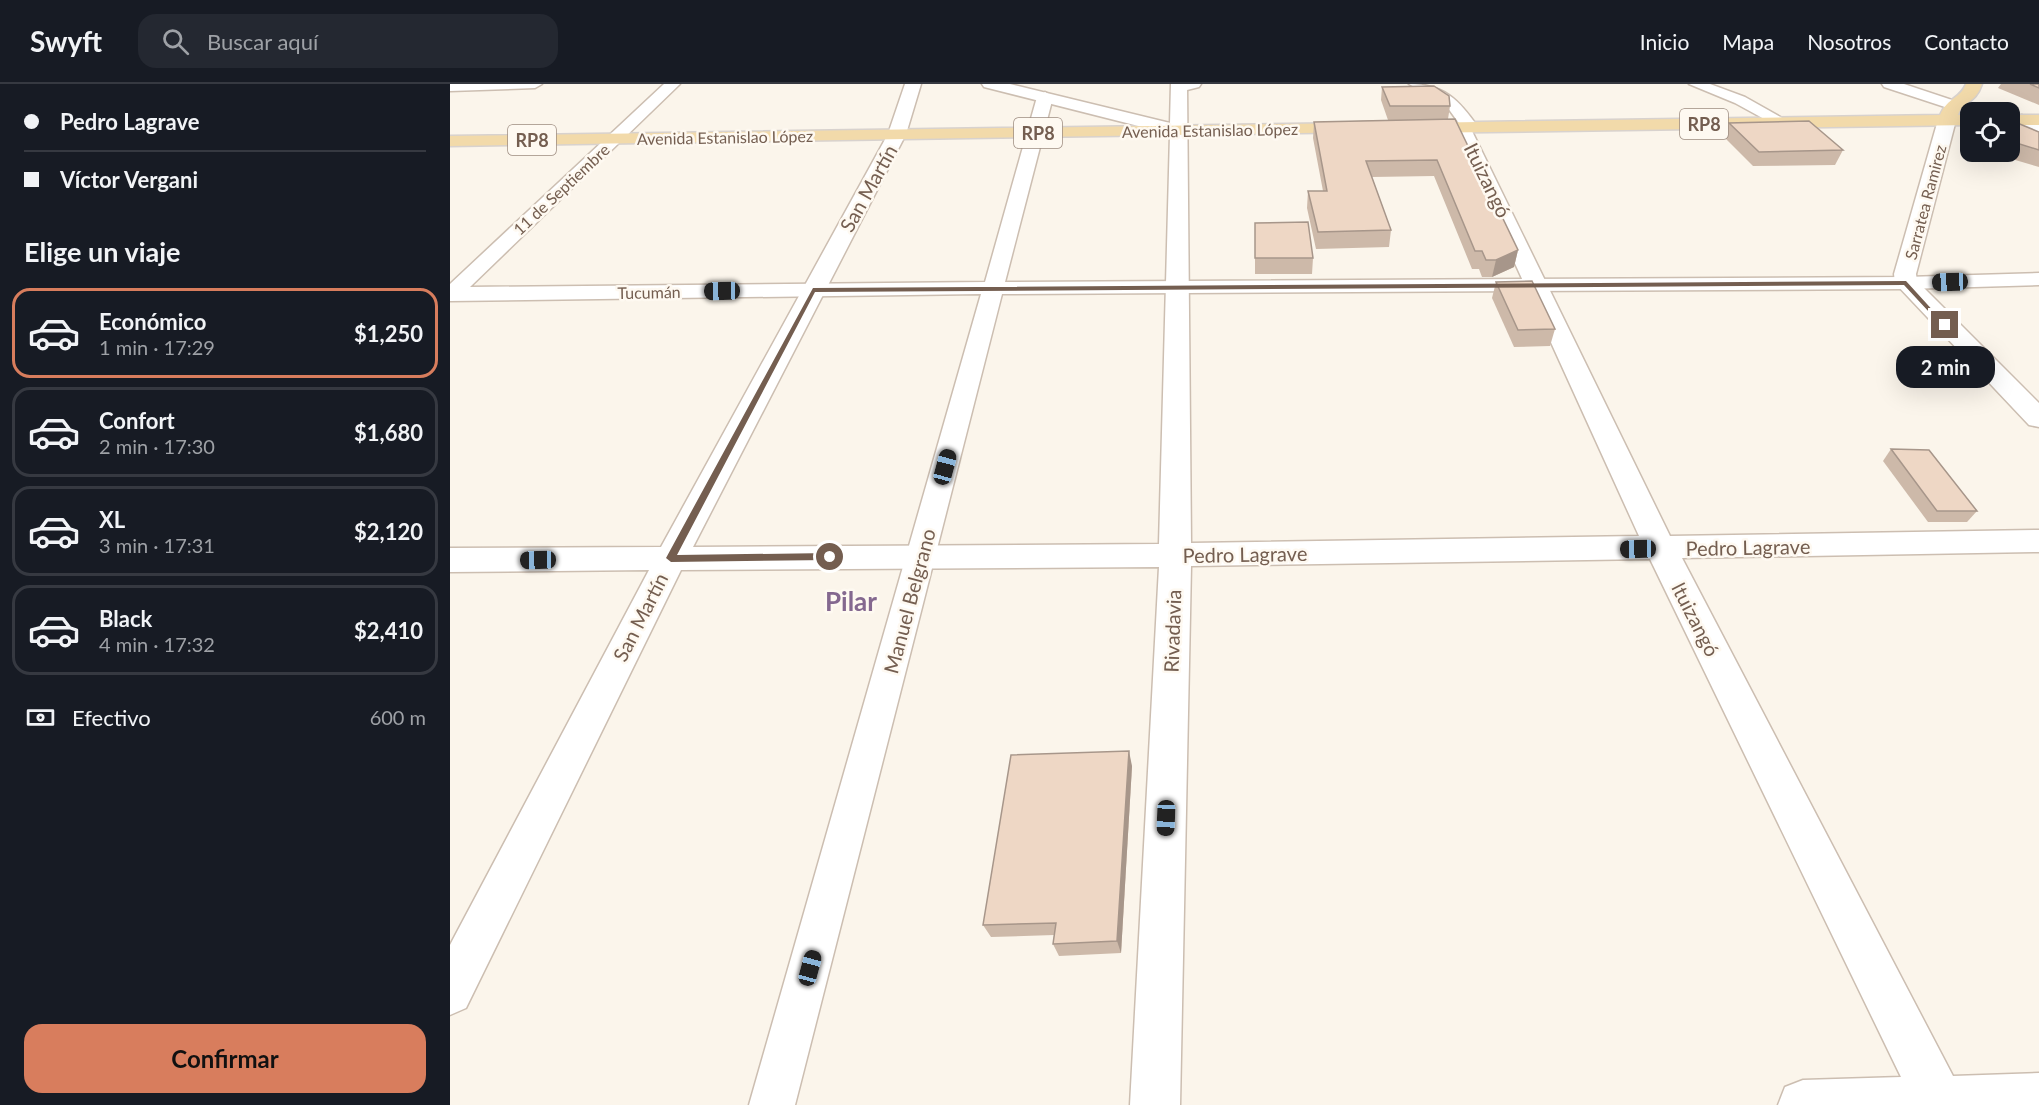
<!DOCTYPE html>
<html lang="es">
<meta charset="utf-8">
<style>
body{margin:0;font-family:Lato,sans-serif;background:#242831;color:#f1f3f6;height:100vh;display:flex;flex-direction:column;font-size:22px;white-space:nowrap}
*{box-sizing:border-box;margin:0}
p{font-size:20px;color:#9ea1a6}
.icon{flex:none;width:33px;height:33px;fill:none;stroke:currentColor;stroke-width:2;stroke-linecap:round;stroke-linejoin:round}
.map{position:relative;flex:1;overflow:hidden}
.drawer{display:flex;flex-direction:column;background:#171b24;width:450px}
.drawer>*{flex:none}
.banner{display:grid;align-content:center;height:132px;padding:0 24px;background:#171b24}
.controls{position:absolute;left:1510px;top:18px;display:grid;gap:12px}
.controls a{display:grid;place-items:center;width:60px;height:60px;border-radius:12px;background:#171b24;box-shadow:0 6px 24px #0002;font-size:30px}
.end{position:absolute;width:27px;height:27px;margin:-14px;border:8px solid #745e50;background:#fff;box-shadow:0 0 0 3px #fff}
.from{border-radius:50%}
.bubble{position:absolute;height:42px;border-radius:18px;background:#171b24;box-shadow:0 6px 24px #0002;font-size:20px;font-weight:700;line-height:42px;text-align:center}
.car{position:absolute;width:18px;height:36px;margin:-18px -9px;border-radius:8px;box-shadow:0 0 4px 2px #0007;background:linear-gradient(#222 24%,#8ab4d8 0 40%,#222 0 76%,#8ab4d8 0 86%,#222 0)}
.banner b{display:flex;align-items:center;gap:21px;height:57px;font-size:22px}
.banner b+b{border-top:2px solid #363941}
.banner i{width:15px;height:15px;background:#f1f3f6}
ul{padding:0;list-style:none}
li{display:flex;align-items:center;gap:18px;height:90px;margin:0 12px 9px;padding:0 12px;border:3px solid #363941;border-radius:18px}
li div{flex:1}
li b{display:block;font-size:22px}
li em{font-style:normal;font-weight:700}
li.selected{border-color:#d87d5d}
li>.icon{width:54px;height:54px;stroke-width:1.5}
h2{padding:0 24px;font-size:27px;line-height:72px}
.pay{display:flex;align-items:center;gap:15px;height:66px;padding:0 24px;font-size:22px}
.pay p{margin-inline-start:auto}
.cta{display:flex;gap:12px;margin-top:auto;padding:12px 24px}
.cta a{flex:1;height:69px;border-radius:18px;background:#d87d5d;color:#111;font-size:24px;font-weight:700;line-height:69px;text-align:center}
header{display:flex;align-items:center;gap:36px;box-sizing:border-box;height:84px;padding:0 30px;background:#171b24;border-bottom:2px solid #363941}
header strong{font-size:28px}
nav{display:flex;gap:33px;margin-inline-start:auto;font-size:21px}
.search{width:420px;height:54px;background:#242831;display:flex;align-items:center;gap:15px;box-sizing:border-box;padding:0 21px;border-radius:18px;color:#9ea1a6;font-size:22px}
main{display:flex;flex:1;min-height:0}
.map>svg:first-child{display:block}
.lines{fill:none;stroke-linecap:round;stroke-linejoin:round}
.minor-casing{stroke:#ccbeb1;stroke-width:3}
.tertiary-casing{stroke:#ccbeb1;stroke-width:3}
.primary-casing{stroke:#d8d2ce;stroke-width:3}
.minor{fill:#fff;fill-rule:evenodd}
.tertiary{fill:#fff;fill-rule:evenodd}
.primary{fill:#f2daaa;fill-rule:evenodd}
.wall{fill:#cdb9a9}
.shaded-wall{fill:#a7968a}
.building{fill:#eed7c5;stroke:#a7968a;stroke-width:1.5}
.route{fill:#745e50}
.labels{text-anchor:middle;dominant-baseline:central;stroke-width:5;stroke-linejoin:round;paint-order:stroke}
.far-street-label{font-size:16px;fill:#745e50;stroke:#fef9f1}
.shield{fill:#fef9f1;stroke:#9d8c80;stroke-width:1.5}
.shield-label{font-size:18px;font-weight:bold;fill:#745e50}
.street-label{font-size:20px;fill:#745e50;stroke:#fef9f1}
.district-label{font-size:26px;font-weight:bold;fill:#84688f;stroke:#fef9f1}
</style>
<header>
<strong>Swyft</strong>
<div class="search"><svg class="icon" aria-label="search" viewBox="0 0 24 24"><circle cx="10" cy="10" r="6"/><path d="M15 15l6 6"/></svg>Buscar aquí</div>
<nav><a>Inicio</a><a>Mapa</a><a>Nosotros</a><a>Contacto</a></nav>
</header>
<main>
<section class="drawer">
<div class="banner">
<b><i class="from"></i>Pedro Lagrave</b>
<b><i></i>Víctor Vergani</b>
</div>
<h2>Elige un viaje</h2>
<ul>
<li class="selected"><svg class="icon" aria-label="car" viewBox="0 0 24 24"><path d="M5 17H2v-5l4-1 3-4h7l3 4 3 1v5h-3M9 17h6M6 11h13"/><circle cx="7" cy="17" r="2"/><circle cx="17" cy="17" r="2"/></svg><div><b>Económico</b><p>1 min · 17:29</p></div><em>$1,250</em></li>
<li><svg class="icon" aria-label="car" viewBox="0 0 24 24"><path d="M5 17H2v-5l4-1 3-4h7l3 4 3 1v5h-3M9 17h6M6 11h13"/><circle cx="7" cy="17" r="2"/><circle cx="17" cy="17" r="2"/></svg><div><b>Confort</b><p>2 min · 17:30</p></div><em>$1,680</em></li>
<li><svg class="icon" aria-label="car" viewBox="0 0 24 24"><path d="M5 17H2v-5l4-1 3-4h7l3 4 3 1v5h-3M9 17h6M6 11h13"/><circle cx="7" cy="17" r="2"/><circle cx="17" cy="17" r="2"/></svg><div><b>XL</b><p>3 min · 17:31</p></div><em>$2,120</em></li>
<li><svg class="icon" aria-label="car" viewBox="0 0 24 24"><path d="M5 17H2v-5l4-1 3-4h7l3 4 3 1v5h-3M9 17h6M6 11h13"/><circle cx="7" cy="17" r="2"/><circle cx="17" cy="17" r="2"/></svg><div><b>Black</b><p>4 min · 17:32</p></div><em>$2,410</em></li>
</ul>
<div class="pay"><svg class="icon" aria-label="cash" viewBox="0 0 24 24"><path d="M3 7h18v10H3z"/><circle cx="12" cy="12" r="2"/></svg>Efectivo<p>600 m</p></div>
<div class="cta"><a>Confirmar</a></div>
</section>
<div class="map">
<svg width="1589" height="1021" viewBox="0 0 1589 1021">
<rect width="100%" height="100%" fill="#fbf5eb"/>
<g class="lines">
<defs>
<g id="minor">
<path d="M0,0H92L85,4L0,7Z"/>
<path d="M214,0H230L20,203L535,198L587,13L595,8L603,13L555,198L1456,193L1589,189V201L1456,205L552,210L345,1021H299L531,210L0,217V200Z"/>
<path d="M727,0H751L749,3L729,8L722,4Z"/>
<path d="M959,0C994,0 1009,16 1028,43L1020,48L1014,46L995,20Z"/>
<path d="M1239,0H1260L1295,13L1341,39L1339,42H1327L1285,19Z"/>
<path d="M1432,0H1454L1508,18L1511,21L1508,24H1498L1434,3Z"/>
<path d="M1572,31L1589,39V50L1566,39L1564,36L1566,33Z"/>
</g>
<g id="tertiary">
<path d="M455,0H471L456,50L243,463L709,460L720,50L534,3L532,0H560L720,39L721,0H737L741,459L1189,452L1003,43L1006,39H1018L1220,452L1589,446V468L1232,474L1503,992L1589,989V1021H1328L1335,1003L1353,996L1451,993L1200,475L741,482L730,1021H680L709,483L231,486L16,924L0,931V861L199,486L0,488V464L211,463L438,50Z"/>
<path d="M1497,31L1506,36L1466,190L1467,197L1589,319V343L1579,341L1445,199L1444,190L1488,36Z"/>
</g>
<g id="primary">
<path d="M1516,0H1532C1525,21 1513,16 1508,31H1521V41L965,49L956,44L965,39L1490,31C1498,13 1510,15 1516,0Z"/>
<rect x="1560" y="31" width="29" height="10"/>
<path d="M907,39L913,40L916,44L913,48L0,62V52Z"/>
</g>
</defs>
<use href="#minor" class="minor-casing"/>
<use href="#tertiary" class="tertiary-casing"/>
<use href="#primary" class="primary-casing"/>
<use href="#minor" class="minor"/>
<use href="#tertiary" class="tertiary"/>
<use href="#primary" class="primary"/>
</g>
<g class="wall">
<path d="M1551,0H1589V21L1548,4Z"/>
<path d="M932,3L1000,22L998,35L1068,166L1064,183L1042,193H1032L1029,185H1022L984,92L922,93L941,146L939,163L866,165L857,124L858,107H873L863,54L864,38L938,36L931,16Z"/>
<path d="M1560,36L1589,48V83L1538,68H1560Z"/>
<path d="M1279,39L1393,66L1385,81L1303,82L1274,53Z"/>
<path d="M1521,48V62L1514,60Z"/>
<path d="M805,139L863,174L862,190H805Z"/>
<path d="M1046,198L1105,245L1100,262L1064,263L1042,214Z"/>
<path d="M1441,365L1527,427L1517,438H1478L1433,377Z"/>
<path d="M682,682L671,869L609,872L603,860L604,851L541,853L533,841Z"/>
</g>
<g class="shaded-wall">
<path d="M1068,166L1064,183L1042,193L1046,176Z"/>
<path d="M679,667L682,682L671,869L667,857Z"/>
</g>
<g class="building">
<path d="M1580,0H1589V4Z"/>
<path d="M984,2L999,12L1000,22H940L932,3Z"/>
<path d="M1005,35L1068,166L1046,176H1036L1032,167H1025L987,76L916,77L941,146L868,148L858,107H877L864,38Z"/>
<path d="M1560,36L1589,48V66L1560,57Z"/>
<path d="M1359,37L1393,66L1309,68L1279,39Z"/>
<path d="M858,138L863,174H805V139Z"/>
<path d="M1082,197L1105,245L1068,246L1046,198Z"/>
<path d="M1441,365L1479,366L1527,427H1487Z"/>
<path d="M679,667L667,857L603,860L606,839L533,841L561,671Z"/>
</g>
<path class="route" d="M1456,197L1497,242H1492L1454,201L365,208L227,471L380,469L384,473L380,476L221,478L216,474L363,204Z"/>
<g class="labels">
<g class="far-street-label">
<text transform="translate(760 46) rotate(-1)">Avenida Estanislao López</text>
<text transform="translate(275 53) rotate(-1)">Avenida Estanislao López</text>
<text transform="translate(111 105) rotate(-43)">11 de Septiembre</text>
<text transform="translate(1475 118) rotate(-75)">Sarratea Ramirez</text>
<text transform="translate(199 208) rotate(-1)">Tucumán</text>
</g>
<g class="shield">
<rect x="1230" y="25" width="48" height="30" rx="4.5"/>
<rect x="564" y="34" width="48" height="30" rx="4.5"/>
<rect x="58" y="41" width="48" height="30" rx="4.5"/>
</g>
<g class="shield-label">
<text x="1254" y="40">RP8</text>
<text x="588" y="49">RP8</text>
<text x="82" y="56">RP8</text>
</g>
<g class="street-label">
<text transform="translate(1038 96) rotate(64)">Ituizangó</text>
<text transform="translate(418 104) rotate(-61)">San Martín</text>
<text transform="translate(1298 463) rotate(-1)">Pedro Lagrave</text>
<text transform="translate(795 470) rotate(-1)">Pedro Lagrave</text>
<text transform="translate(459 517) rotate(-75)">Manuel Belgrano</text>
<text transform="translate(190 533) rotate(-63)">San Martín</text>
<text transform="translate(1246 535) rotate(63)">Ituizangó</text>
<text transform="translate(722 547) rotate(-88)">Rivadavia</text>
</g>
<g class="district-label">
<text x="401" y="517">Pilar</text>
</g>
</g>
</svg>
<div class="controls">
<a><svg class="icon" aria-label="locate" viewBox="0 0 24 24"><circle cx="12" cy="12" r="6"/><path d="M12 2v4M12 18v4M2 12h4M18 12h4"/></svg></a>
</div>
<i class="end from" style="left:380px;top:473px"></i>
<i class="end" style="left:1495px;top:241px"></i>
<div class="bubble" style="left:1446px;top:262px;width:99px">2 min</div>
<i class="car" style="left:1500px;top:198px;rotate:268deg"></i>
<i class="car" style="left:272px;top:207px;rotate:269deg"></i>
<i class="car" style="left:495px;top:383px;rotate:15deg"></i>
<i class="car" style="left:1188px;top:465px;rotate:269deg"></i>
<i class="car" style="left:88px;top:476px;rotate:269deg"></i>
<i class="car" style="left:716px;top:734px;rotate:182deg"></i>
<i class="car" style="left:360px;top:884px;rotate:15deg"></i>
</div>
</main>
